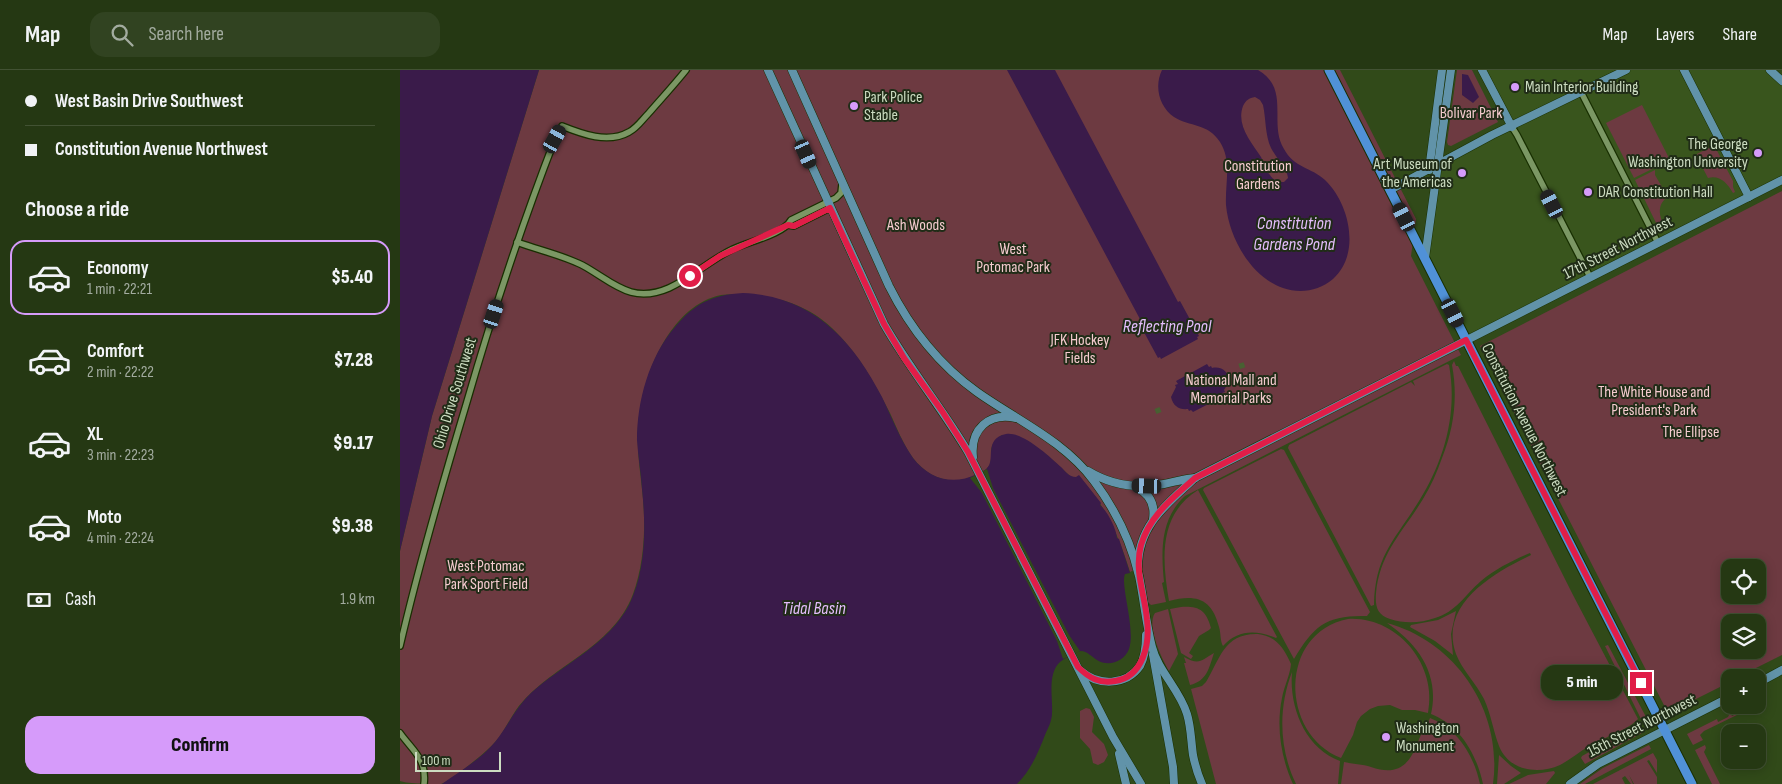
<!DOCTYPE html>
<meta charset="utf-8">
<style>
body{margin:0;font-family:"Sofia Sans Condensed",sans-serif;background:#314321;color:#f1f3f6;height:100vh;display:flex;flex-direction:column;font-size:19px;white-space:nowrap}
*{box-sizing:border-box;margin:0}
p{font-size:16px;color:#a3aca0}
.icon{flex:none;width:28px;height:28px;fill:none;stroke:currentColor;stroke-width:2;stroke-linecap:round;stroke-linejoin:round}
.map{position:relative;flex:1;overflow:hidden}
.panel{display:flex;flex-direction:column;background:#253813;width:400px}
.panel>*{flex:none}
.banner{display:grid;align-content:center;height:110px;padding:0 25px;background:#253813}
.fabs{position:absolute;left:1321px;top:489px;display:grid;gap:10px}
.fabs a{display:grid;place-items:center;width:45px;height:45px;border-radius:10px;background:#253813;box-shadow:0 2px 12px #0003,0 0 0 1px #425233;font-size:25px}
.scale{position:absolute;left:15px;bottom:12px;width:86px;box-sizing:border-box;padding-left:5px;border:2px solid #ccdcc1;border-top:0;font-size:14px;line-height:18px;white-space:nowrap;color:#ccdcc1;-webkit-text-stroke:4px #202c17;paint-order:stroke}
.end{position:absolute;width:22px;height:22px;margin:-11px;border:6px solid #e11d48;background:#fff;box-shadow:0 0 0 2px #fff}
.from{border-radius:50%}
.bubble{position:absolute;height:35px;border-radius:15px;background:#253813;box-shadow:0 2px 12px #0003,0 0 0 1px #425233;font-size:16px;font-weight:800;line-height:35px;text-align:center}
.car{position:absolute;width:15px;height:30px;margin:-15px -8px;border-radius:6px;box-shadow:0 0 4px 1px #0007;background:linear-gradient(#222 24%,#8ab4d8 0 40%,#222 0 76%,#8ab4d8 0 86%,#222 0)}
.banner b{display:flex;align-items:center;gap:18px;height:48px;font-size:19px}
.banner b+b{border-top:1px solid #425233}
.banner i{width:12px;height:12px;background:#f1f3f6}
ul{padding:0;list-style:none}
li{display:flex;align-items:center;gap:15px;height:75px;margin:0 10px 8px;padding:0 15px;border:2px solid transparent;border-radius:15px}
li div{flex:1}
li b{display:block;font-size:19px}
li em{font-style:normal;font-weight:800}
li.current{border-color:#d69bfa}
li>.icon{width:45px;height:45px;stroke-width:1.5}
h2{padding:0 25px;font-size:22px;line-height:60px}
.pay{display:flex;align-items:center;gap:12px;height:55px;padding:0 25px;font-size:19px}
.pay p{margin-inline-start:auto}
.primary-button{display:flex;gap:10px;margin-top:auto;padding:10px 25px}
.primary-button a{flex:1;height:58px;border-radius:15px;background:#d69bfa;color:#111;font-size:20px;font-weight:800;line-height:58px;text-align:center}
header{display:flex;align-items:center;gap:30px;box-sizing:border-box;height:70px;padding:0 25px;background:#253813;border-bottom:1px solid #425233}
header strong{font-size:24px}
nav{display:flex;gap:28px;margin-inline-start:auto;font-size:18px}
.search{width:350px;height:45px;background:#314321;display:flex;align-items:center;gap:12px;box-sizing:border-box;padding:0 18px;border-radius:15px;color:#a3aca0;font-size:19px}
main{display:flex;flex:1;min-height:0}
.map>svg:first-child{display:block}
.built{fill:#39551d}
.green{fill:#6d3a41;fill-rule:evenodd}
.water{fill:#3a1b4a;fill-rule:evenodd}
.pier{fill:#314a19}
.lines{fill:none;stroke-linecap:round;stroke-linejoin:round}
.minor-tunnel{stroke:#486032;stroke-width:5.5;stroke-dasharray:5.5 3;stroke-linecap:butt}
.minor-casing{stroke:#182f00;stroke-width:8}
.major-casing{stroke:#182f00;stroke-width:9}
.highway-casing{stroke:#182f00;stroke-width:11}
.minor{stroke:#7b9764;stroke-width:5.5}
.major{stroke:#6193a9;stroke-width:8}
.highway{stroke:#5091d7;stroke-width:9}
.route{stroke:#e11d48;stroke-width:6}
.poi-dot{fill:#d69bfa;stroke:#202c17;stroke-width:2}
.labels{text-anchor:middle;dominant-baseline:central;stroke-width:4;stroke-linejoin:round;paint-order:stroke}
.poi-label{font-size:16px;fill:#ccdcc1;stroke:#202c17;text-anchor:start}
.park-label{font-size:16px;fill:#f5cbcf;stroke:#202c17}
.street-label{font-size:16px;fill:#ccdcc1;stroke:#202c17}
.water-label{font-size:18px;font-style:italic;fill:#e4bdfc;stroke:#202c17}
</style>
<header>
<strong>Map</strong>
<div class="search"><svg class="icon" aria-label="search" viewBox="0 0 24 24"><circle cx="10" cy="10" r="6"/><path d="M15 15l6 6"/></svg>Search here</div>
<nav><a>Map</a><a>Layers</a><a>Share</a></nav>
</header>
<main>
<section class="panel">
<div class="banner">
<b><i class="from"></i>West Basin Drive Southwest</b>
<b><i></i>Constitution Avenue Northwest</b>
</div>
<h2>Choose a ride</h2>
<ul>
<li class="current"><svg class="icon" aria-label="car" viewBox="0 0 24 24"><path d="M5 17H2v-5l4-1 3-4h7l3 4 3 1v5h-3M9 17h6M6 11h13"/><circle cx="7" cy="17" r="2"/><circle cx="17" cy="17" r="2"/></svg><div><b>Economy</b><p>1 min · 22:21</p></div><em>$5.40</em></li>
<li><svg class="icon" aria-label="car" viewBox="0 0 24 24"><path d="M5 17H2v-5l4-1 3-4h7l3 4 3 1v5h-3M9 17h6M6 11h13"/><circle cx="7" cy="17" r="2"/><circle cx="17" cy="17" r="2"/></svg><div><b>Comfort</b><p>2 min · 22:22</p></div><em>$7.28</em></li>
<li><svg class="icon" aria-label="car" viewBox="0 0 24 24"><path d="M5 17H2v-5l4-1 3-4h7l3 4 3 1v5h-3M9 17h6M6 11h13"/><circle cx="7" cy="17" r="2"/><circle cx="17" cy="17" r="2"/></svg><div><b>XL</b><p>3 min · 22:23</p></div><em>$9.17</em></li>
<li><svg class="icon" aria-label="car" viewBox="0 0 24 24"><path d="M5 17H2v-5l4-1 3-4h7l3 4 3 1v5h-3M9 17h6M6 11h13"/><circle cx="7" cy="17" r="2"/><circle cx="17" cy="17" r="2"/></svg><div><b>Moto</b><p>4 min · 22:24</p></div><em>$9.38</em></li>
</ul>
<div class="pay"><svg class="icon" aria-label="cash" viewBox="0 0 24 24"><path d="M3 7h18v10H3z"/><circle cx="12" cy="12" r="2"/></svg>Cash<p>1.9 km</p></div>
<div class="primary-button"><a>Confirm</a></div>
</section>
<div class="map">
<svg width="1382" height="714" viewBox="0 0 1382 714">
<rect width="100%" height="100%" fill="#314a19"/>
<path class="built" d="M1082,0H1370L1382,11V110L1066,270L1025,188L1038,95L1111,56Z"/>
<g class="green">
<path d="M139,0H940L1016,149L1011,186L1061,285L785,426C760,449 761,481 764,512L762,513L766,532L751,535L748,532L742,496L730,502C719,466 705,434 679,407L673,408L670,406L647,385L628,371L602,365C584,378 595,385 589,396C586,401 580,403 576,405C552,417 528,408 513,388C503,374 497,358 490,343C475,314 459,285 436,262C416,241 387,228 358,226C346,225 333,223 321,225C273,235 247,296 240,340C235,367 239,392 242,419C246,453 245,491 233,524C212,580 149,595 116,640C109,650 104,662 96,671C89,680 51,711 41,714C32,714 9,714 0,711V481L32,346Z"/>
<path d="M1057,0H1072L1098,52L1051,76L1048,75L1047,72Z"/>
<path d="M1242,35L1270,90L1234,108L1206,53Z"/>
<path d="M1314,75L1333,111V117L1335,122L1333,123C1327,113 1320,105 1308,108L1297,87V84Z"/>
<path d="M1255,100V105L1262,117H1263L1269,126C1256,134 1259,146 1265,158L1260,161L1235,110Z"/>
<path d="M1382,121V585L1338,607L1330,608V612L1268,643L1080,276ZM1330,498H1358V525H1330ZM1330,552H1358V580H1330Z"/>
<path d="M1054,291L1056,296H1058L1173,525L1238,649C1228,660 1203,668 1189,676C1179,682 1170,690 1160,695C1138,705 1109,701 1099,676C1093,660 1091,644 1084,629C1076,613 1062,600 1056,584C1038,534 1095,502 1131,485L1130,483C1113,490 1095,499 1081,511C1065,525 1056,542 1035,548C1021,553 1005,554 990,549C977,545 975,536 976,523C980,482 1003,462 1023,429C1031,416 1037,402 1042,388C1054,358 1058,327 1052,295Z"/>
<path d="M1047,294L1049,295C1058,343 1044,391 1019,431C995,470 975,485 974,535L971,536L888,378L889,375L1011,312L1015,316L1013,311Z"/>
<path d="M881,379L884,380L970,542L967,546C927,545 914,555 894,589L803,420L804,418Z"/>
<path d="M798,420L877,567L876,568C857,560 838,559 823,576C820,571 821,563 819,557C812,528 795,524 769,531C762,490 758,445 798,420Z"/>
<path d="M781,537C799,536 806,540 811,558L809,560L799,566L789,583L793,586L791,589L781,583L770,539Z"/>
<path d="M768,539L778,584L769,601C762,590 746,555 755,543Z"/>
<path d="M1056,541L1051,564L1053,585L1035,571L1010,557L1011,555L1038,550Z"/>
<path d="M948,549C997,546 1038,595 1028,643L1015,640H1002L990,635L978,636L970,639L961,646L957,652L953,665L941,688C880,664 878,563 948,549Z"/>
<path d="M987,553C1057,572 1103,642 1093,714H1083C1077,685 1060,655 1031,644C1040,604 1018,574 987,553Z"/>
<path d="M858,564C877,567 883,577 891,594C890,605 884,617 882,628C876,657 881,688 893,714H816L791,619L802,616L806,612C820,589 824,563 858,564Z"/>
<path d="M1208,575L1246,647L1241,649L1205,576Z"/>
<path d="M814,583C809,598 807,611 790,615L784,593H786L784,587C800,596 801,590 814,583Z"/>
<path d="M892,602C889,637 905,678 940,691L938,714H896C879,679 878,638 892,602Z"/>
<path d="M686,638L690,639L694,647L692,662L704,674L708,685L704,692L698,695L693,693L690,679L680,668V641Z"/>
<path d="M1330,643L1332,646L1338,643L1339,644L1304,661L1300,665L1303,670L1293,675L1287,664L1317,649L1318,652L1328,647Z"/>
<path d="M1030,648C1058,659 1074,686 1080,714H941L944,692C952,694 963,694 971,697C997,706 1009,696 1018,672C1021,663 1027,656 1030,648Z"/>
<path d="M1240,654L1244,662L1242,663L1185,694L1181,688L1182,686Z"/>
<path d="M1249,675L1251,679L1185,714H1180L1203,698Z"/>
<path d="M1305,675L1306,678L1304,682L1320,714H1312L1295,680Z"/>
<path d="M1253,683L1257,690V703L1249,690L1247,691L1257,707V714H1234L1229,705L1233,714H1231L1225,706L1222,708L1225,714H1193Z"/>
<path d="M1099,685L1111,696L1121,703L1104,714H1097Z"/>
<path d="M1154,701L1155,703L1146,714H1109L1128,705Z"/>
</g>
<g class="water">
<path d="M0,0H139L32,346L0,481Z"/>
<path d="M607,0H655L778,232L780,231L799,266L797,267L798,269L761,289L760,287L758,288L739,253L741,251Z"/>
<path d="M762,0H858C891,19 868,53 884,79C894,98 911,97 925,110C950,134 961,184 933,209C919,221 900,224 883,218C851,207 829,168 826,135C825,113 832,91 820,72C808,53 790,57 774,47C759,37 754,16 762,0ZM855,27L860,30L863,35C866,49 865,65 871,78C875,86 888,100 888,108L884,112C878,112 873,110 870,105C865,100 864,93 861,87C851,72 836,55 843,36C846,30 849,28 855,27Z"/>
<path d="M1062,4L1068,5L1079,27L1073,33L1062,25Z"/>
<path d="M343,223C412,226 452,269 482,327C492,348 500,369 513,388C529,409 553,416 577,404C580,402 585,401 587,398C596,390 583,369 606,364C622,361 649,386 661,397C665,401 669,407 676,407L679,405L701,433L700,435C708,442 716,458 717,468L719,469L730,503L725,504C720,515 736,559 729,579C724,592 708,597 697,590C692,587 687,581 681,581C675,582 665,588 660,592C647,604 653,628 652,643C652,651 648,658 645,665C638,683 631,700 617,714H42C60,701 81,689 95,672C108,656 116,637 131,623C163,594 208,575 229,535C246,500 246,457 242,419C241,403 238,387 237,370C237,331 249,287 275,257C295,233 312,225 343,223Z"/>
<path d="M807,294L809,297L811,296L812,298C822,296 829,302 829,312L824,320L825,322L822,323L824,326L793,342L791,340L789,341L788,339C779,340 773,336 771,327L776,317L775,315L778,314L776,311Z"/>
</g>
<path class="pier" d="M587,399L593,418L669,565L680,581L663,589L657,571L582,423L570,408Z"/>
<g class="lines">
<g class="minor-tunnel">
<path d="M841,293L843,299"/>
<path d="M757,338L759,343"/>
</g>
<defs>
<g id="minor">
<path d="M1181,22L1258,173"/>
<path d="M1112,57L1117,65L1190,207"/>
<path d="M388,155L394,156L430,138"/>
<path d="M117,172C138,180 162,185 182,195C212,211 230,235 269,218C291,208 309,191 331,180C346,172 383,165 391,150L436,128L441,123L442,114"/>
<path d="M0,576C19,494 42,415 66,335C92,245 121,157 155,69L162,56C182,64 208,74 229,62C237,58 242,50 248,44C261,29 274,15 286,0"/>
<path d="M0,663C13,681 27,689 24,714"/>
</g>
<g id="major">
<path d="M368,0L484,254C509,298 542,338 568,382L713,667L741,714"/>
<path d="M392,0L489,216C510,258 538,294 577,322C618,351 663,370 694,411C715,439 731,472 739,506C744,530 746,554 752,577C758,601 780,620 787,644C791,657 791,671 793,685C795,695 798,705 802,714"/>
<path d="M1082,0L1112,57"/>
<path d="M1284,0L1349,127"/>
<path d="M1370,0L1382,11"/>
<path d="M1029,100L1042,0"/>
<path d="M990,120L1092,65L1226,0"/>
<path d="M1025,188L1051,0"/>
<path d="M573,387C570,359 589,342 616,348"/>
<path d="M688,401C711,415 737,419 764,414C774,412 784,409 795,408"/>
<path d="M737,418C750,424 755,435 753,449"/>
<path d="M738,497C738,455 767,434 795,408L1382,110"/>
<path d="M753,585L773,697L774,714"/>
<path d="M681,601C698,616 726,616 740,596C745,587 746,575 746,565"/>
<path d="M1358,613L1382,600"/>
<path d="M719,684L726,714"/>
<path d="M1170,714L1198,694L1330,627"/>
</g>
<path id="highway" d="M929,0L1292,714"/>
</defs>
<use href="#minor" class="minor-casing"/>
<use href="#major" class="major-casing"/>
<use href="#highway" class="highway-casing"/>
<use href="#minor" class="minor"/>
<use href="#major" class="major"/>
<use href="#highway" class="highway"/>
</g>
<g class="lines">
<path class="route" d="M290,206L320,186L388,155L394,156L430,138L484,254L504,288L542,341L568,382L678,597C689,608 700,614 715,611C743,607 750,574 747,550C745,525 734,501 741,475C750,445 773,428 795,408L1066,270L1241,613"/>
</g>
<g class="poi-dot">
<circle cx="1115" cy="17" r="5"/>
<circle cx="454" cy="36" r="5"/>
<circle cx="1358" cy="83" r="5"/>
<circle cx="1062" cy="103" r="5"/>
<circle cx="1188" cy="122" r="5"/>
<circle cx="986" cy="667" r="5"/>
</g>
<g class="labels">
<g class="poi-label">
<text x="1125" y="17">Main Interior Building</text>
<text x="464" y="27">Park Police<tspan x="464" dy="18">Stable</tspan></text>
<text x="1348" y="74" text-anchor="end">The George<tspan x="1348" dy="18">Washington University</tspan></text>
<text x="1052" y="94" text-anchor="end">Art Museum of<tspan x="1052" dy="18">the Americas</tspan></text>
<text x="1198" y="122">DAR Constitution Hall</text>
<text x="996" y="658">Washington<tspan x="996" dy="18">Monument</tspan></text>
</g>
<g class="park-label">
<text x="1071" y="43">Bolivar Park</text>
<text x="858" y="96">Constitution<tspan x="858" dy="18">Gardens</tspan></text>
<text x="516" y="155">Ash Woods</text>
<text x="613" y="179">West<tspan x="613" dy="18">Potomac Park</tspan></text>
<text x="680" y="270">JFK Hockey<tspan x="680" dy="18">Fields</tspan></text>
<text x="831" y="310">National Mall and<tspan x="831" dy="18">Memorial Parks</tspan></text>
<text x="1254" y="322">The White House and<tspan x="1254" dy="18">President's Park</tspan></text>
<text x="1291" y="362">The Ellipse</text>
<text x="86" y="496">West Potomac<tspan x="86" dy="18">Park Sport Field</tspan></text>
</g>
<g class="street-label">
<text transform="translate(1218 178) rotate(-27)">17th Street Northwest</text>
<text transform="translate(55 323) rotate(-73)">Ohio Drive Southwest</text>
<text transform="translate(1124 350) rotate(63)">Constitution Avenue Northwest</text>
<text transform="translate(1242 656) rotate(-27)">15th Street Northwest</text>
</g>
<g class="water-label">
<text x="894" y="153">Constitution<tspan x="894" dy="21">Gardens Pond</tspan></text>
<text x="767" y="256">Reflecting Pool</text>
<text x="414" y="538">Tidal Basin</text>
</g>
</g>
</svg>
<div class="fabs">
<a><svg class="icon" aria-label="locate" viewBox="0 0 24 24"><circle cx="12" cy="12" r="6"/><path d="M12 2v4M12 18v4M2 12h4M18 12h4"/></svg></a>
<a><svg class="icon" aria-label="layers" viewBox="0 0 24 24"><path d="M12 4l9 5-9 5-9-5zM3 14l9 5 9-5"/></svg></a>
<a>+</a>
<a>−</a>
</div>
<div class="scale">100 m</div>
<i class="end from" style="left:290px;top:206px"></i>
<i class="end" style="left:1241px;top:613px"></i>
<div class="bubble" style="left:1141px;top:595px;width:82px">5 min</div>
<i class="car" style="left:155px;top:69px;rotate:29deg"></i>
<i class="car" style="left:406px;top:84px;rotate:156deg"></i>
<i class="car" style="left:1152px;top:134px;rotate:333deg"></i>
<i class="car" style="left:1004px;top:147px;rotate:333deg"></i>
<i class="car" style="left:1053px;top:243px;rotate:153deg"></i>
<i class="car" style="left:94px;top:244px;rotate:18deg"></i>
<i class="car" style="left:747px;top:416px;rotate:272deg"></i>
</div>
</main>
